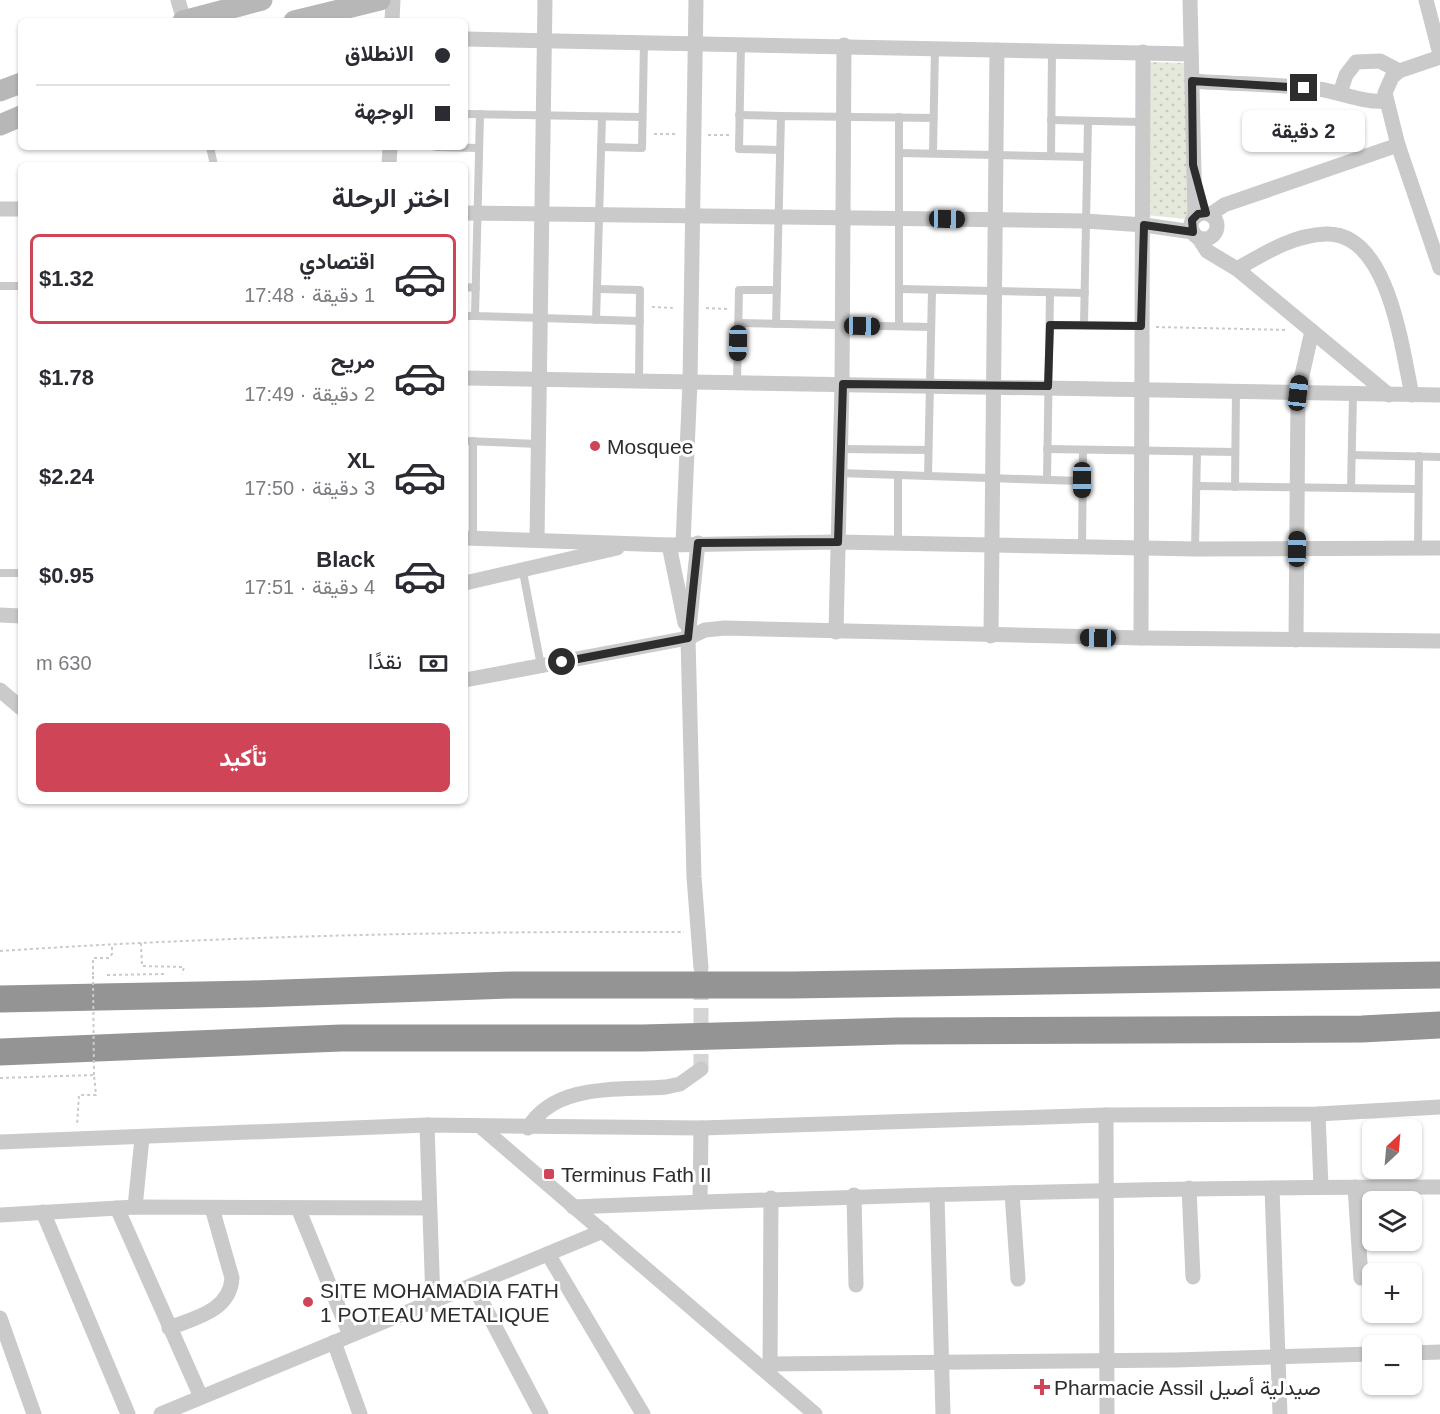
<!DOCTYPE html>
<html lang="ar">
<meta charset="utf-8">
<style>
body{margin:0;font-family:Helvetica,Vazirmatn,sans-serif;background:#f2f2f3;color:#2b2b33;direction:rtl;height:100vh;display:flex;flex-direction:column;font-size:22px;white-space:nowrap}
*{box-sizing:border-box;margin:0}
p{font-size:20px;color:#7c7c81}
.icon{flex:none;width:33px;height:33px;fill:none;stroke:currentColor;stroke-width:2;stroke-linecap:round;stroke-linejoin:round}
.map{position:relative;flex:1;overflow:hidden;direction:ltr}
.sheet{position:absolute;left:18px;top:162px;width:450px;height:642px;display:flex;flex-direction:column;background:#fff;border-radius:9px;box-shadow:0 2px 4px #0004;direction:rtl}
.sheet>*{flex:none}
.guide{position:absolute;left:18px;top:18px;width:450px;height:132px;border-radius:9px;box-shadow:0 2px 4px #0004;direction:rtl;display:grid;align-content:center;height:132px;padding:0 18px;background:#fff}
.needle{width:39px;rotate:26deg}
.buttons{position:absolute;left:1362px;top:1119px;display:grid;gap:12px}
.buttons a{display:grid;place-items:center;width:60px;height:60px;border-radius:9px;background:#fff;box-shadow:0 2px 4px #0004;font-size:30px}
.end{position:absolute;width:27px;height:27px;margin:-14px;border:8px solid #2d2d2d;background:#fff;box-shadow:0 0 0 3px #fff}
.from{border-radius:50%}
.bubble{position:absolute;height:42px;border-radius:9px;background:#fff;box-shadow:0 2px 4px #0004;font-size:20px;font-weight:700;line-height:42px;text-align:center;direction:rtl}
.car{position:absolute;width:18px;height:36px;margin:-18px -9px;border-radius:8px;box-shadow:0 0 4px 2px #0007;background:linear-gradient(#222 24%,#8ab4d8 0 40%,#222 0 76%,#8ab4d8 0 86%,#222 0)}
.guide b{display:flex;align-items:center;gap:21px;height:57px;font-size:22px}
.guide b+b{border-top:2px solid #e1e1e2}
.guide i{width:15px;height:15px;background:#2b2b33}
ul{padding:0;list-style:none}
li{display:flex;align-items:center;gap:18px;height:90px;margin:0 12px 9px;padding:0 6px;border:3px solid transparent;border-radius:9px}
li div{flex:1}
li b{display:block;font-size:22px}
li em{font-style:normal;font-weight:700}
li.on{border-color:#cf4557}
li>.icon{width:54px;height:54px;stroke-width:1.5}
h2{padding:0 18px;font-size:27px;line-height:72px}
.pay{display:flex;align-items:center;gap:15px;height:66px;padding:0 18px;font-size:22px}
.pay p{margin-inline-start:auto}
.button{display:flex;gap:12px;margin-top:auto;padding:12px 18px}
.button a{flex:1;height:69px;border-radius:9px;background:#cf4557;color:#fff;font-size:24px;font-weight:700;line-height:69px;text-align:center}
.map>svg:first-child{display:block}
.grass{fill:url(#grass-dots)}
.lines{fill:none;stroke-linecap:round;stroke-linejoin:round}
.minor-tunnel{stroke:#d5d5d5;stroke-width:15;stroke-dasharray:15 8;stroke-linecap:butt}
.path{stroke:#cacaca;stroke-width:2;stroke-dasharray:3 3;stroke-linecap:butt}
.service{stroke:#cacaca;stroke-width:8}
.minor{stroke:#cacaca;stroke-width:15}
.secondary{stroke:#b7b7b7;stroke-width:21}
.motorway{stroke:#949494;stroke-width:27}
.path-bridge{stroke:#cacaca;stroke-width:2;stroke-dasharray:3 3;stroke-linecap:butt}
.route{stroke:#2d2d2d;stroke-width:8}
.poi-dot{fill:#cf4557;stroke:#fff;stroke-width:2}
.labels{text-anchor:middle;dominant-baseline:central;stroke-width:6;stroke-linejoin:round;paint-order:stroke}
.poi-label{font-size:21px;fill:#2d2d2d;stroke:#fff;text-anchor:start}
</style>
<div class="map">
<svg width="1440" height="1414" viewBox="0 0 1440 1414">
<defs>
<pattern id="grass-dots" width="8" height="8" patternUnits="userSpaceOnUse" patternTransform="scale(1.5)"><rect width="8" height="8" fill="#e4e9dc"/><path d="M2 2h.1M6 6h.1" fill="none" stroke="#c4c8bd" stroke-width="1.8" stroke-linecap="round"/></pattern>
</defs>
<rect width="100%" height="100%" fill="#fff"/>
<path class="grass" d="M1148,62L1184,63L1196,220L1146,215Z"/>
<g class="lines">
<path class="minor-tunnel" d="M701,1069V979"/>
<g class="path">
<path d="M654,134H678"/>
<path d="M708,135H729"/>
<path d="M652,307L676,308"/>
<path d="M706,308L727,309"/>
<path d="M1156,327L1288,330"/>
<path d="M141,943L142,966L184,967L182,974"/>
<path d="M0,951C227,936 456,931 684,932"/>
<path d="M93,975V958H109L112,954V944"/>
<path d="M107,975L164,974"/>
<path d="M0,1078L94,1075L96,1095H79L77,1126"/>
</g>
<g class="service">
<path d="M741,44L739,149L780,150"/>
<path d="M465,114L642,117"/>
<path d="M480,114L475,316L640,321"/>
<path d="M739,115L781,116"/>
<path d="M1051,120L1143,122"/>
<path d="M210,147L214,165"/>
<path d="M436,147L479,148"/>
<path d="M601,147L642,148L644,41"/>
<path d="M899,153L1087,157"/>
<path d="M933,153L935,48"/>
<path d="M1051,156L1052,51"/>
<path d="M0,286H21"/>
<path d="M465,287L476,288"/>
<path d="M597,289L640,290L639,381"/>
<path d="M900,289L1085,293"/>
<path d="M932,290L928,476L1081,481"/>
<path d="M465,316H475"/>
<path d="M596,320L602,117"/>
<path d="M739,323L931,327"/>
<path d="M776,324L781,116L933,118"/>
<path d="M1050,325L1141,326"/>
<path d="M1084,325L1088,121"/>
<path d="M899,326V117"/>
<path d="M737,382L739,290H777"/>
<path d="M465,441L538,444"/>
<path d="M473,441V538"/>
<path d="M841,449L928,450"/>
<path d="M1047,449L1235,452"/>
<path d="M1352,455L1440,457"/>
<path d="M840,473L928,476"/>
<path d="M1047,479L1050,293"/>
<path d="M1197,486L1418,489"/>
<path d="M1235,487L1236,391"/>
<path d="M1351,488L1353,394"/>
<path d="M898,544V475"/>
<path d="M1082,547L1083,450"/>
<path d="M1418,548L1419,456"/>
<path d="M1195,549L1197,452"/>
<path d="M523,572L541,666"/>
<path d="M0,573H21"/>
</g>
<g class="minor">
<path d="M178,0L184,21"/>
<path d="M1190,0L1195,217"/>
<path d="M1426,0L1440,54"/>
<path d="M392,21L393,0"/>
<path d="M465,39L1191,54"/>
<path d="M1440,57L1399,71L1392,77L1385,93L1398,145L1440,268"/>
<path d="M1192,81C1234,84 1276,84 1318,89C1342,92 1362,103 1386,101"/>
<path d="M1340,93L1346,75L1356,62L1380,61L1399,71"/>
<path d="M389,165L390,147"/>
<path d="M0,209H21"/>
<path d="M465,213L1086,221L1144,225L1193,232"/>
<circle cx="1204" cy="226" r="13"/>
<path d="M1210,215L1224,205L1398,145"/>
<path d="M1198,237L1207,251L1237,269L1389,395"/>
<path d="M1237,269C1265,253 1293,235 1326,234C1389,232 1402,350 1412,395"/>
<path d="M465,378L1440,395"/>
<path d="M465,538L669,545L838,542L1195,549L1440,548"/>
<path d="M537,539L545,0"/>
<path d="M698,543L688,638L694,877L701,968"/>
<path d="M683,544L690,382L696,0"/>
<path d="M669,545L685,623"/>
<path d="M465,583L617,548"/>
<path d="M0,615L21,616"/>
<path d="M836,632L842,384L844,45"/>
<path d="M991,636L997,50"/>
<path d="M1141,638L1143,52"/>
<path d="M1296,640L1298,393L1312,331"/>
<path d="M465,680L688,638L705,630L725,628L1141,638L1440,641"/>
<path d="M0,690L21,708"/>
<path d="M1318,1114L1321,1187"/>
<path d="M1106,1115L1107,1414"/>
<path d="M427,1125L433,1301"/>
<path d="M480,1126L815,1414"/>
<path d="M528,1128C556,1082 619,1091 666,1087L680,1084L701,1069"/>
<path d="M0,1142L427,1125L701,1128L1106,1115L1318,1114L1440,1107"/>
<path d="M1355,1187L1361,1278"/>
<path d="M1189,1188L1193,1277"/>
<path d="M1272,1188L1280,1414"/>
<path d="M1012,1193L1018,1279"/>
<path d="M854,1195L856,1285"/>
<path d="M937,1195L943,1414"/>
<path d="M700,1202L701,1128"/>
<path d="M135,1207L142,1138"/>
<path d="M573,1207C862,1196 1151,1187 1440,1187"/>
<path d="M117,1208L201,1397"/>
<path d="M298,1208L350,1335"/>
<path d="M43,1212L128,1414"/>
<path d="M0,1215L135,1207L429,1208"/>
<path d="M548,1254L643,1414"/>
<path d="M473,1285L541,1414"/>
<path d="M0,1318L34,1414"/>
<path d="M169,1328C195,1318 230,1311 232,1278L212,1208"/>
<path d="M334,1342L360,1414"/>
<path d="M1412,1353L1440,1352"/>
<path d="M770,1364L1175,1360L1372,1354"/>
<path d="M770,1372L771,1198"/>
<path d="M161,1414L603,1231"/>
</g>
<g class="secondary">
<path d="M183,21L262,0"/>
<path d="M294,21L380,0"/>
<path d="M0,91L21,83"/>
<path d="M0,125L21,116"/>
</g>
<g class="motorway">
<path d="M0,999L252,994L512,985H792L1440,975"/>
<path d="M0,1052L341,1038H642L897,1031L1362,1029L1440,1025"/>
</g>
<path class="path-bridge" d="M93,976L94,1075"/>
</g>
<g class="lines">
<path class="route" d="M562,662L688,638L698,543L838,542L843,384L1048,386L1050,325L1141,326L1144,225L1193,232L1192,220L1198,214L1206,213L1193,165L1192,81L1304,88"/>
</g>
<g class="poi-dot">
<circle cx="595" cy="446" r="6"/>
<rect x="543" y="1168" width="12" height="12" rx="3"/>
<circle cx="308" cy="1302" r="6"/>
<path d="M1039 1378h6v6h6v6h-6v6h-6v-6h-6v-6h6z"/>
</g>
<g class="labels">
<g class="poi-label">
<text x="607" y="446">Mosquee</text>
<text x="561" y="1174">Terminus Fath II</text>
<text x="320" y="1290">SITE MOHAMADIA FATH<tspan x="320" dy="24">1 POTEAU METALIQUE</tspan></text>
<text x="1054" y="1387">Pharmacie Assil صيدلية أصيل</text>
</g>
</g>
</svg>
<div class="buttons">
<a><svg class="needle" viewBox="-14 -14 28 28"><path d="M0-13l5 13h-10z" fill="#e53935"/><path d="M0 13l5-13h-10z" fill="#7c7c81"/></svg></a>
<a><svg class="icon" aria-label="layers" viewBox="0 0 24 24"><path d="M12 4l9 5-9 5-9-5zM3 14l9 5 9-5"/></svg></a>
<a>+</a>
<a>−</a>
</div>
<i class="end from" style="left:562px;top:662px"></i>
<i class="end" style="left:1304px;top:88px"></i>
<div class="bubble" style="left:1242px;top:110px;width:123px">2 دقيقة</div>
<i class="car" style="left:947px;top:219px;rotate:91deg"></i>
<i class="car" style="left:862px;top:326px;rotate:91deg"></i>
<i class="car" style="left:738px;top:343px;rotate:181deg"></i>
<i class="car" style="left:1298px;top:393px;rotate:7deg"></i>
<i class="car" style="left:1082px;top:480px;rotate:180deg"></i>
<i class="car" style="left:1297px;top:549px;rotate:1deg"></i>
<i class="car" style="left:1098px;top:638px;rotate:271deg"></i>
<div class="guide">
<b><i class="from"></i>الانطلاق</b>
<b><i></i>الوجهة</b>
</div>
<section class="sheet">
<h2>اختر الرحلة</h2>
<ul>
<li class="on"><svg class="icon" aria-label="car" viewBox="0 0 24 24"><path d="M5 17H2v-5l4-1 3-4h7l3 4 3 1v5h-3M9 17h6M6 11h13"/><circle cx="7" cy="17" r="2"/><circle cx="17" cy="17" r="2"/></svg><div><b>اقتصادي</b><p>1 دقيقة · 17:48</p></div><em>$1.32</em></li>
<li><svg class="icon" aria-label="car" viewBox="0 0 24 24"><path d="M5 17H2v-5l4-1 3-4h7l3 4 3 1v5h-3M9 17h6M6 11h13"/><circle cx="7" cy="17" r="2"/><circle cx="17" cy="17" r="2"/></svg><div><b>مريح</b><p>2 دقيقة · 17:49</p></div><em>$1.78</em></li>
<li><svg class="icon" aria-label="car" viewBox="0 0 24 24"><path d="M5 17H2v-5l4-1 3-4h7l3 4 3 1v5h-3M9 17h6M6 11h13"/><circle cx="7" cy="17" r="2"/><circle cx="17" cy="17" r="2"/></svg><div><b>XL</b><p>3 دقيقة · 17:50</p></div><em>$2.24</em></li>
<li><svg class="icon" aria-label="car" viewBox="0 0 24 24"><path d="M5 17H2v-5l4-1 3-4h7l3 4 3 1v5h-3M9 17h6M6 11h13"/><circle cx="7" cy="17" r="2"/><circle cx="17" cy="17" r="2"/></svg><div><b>Black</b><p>4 دقيقة · 17:51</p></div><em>$0.95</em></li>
</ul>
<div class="pay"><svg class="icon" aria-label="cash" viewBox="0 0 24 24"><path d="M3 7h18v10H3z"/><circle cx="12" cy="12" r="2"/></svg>نقدًا<p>630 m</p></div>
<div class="button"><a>تأكيد</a></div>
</section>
</div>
